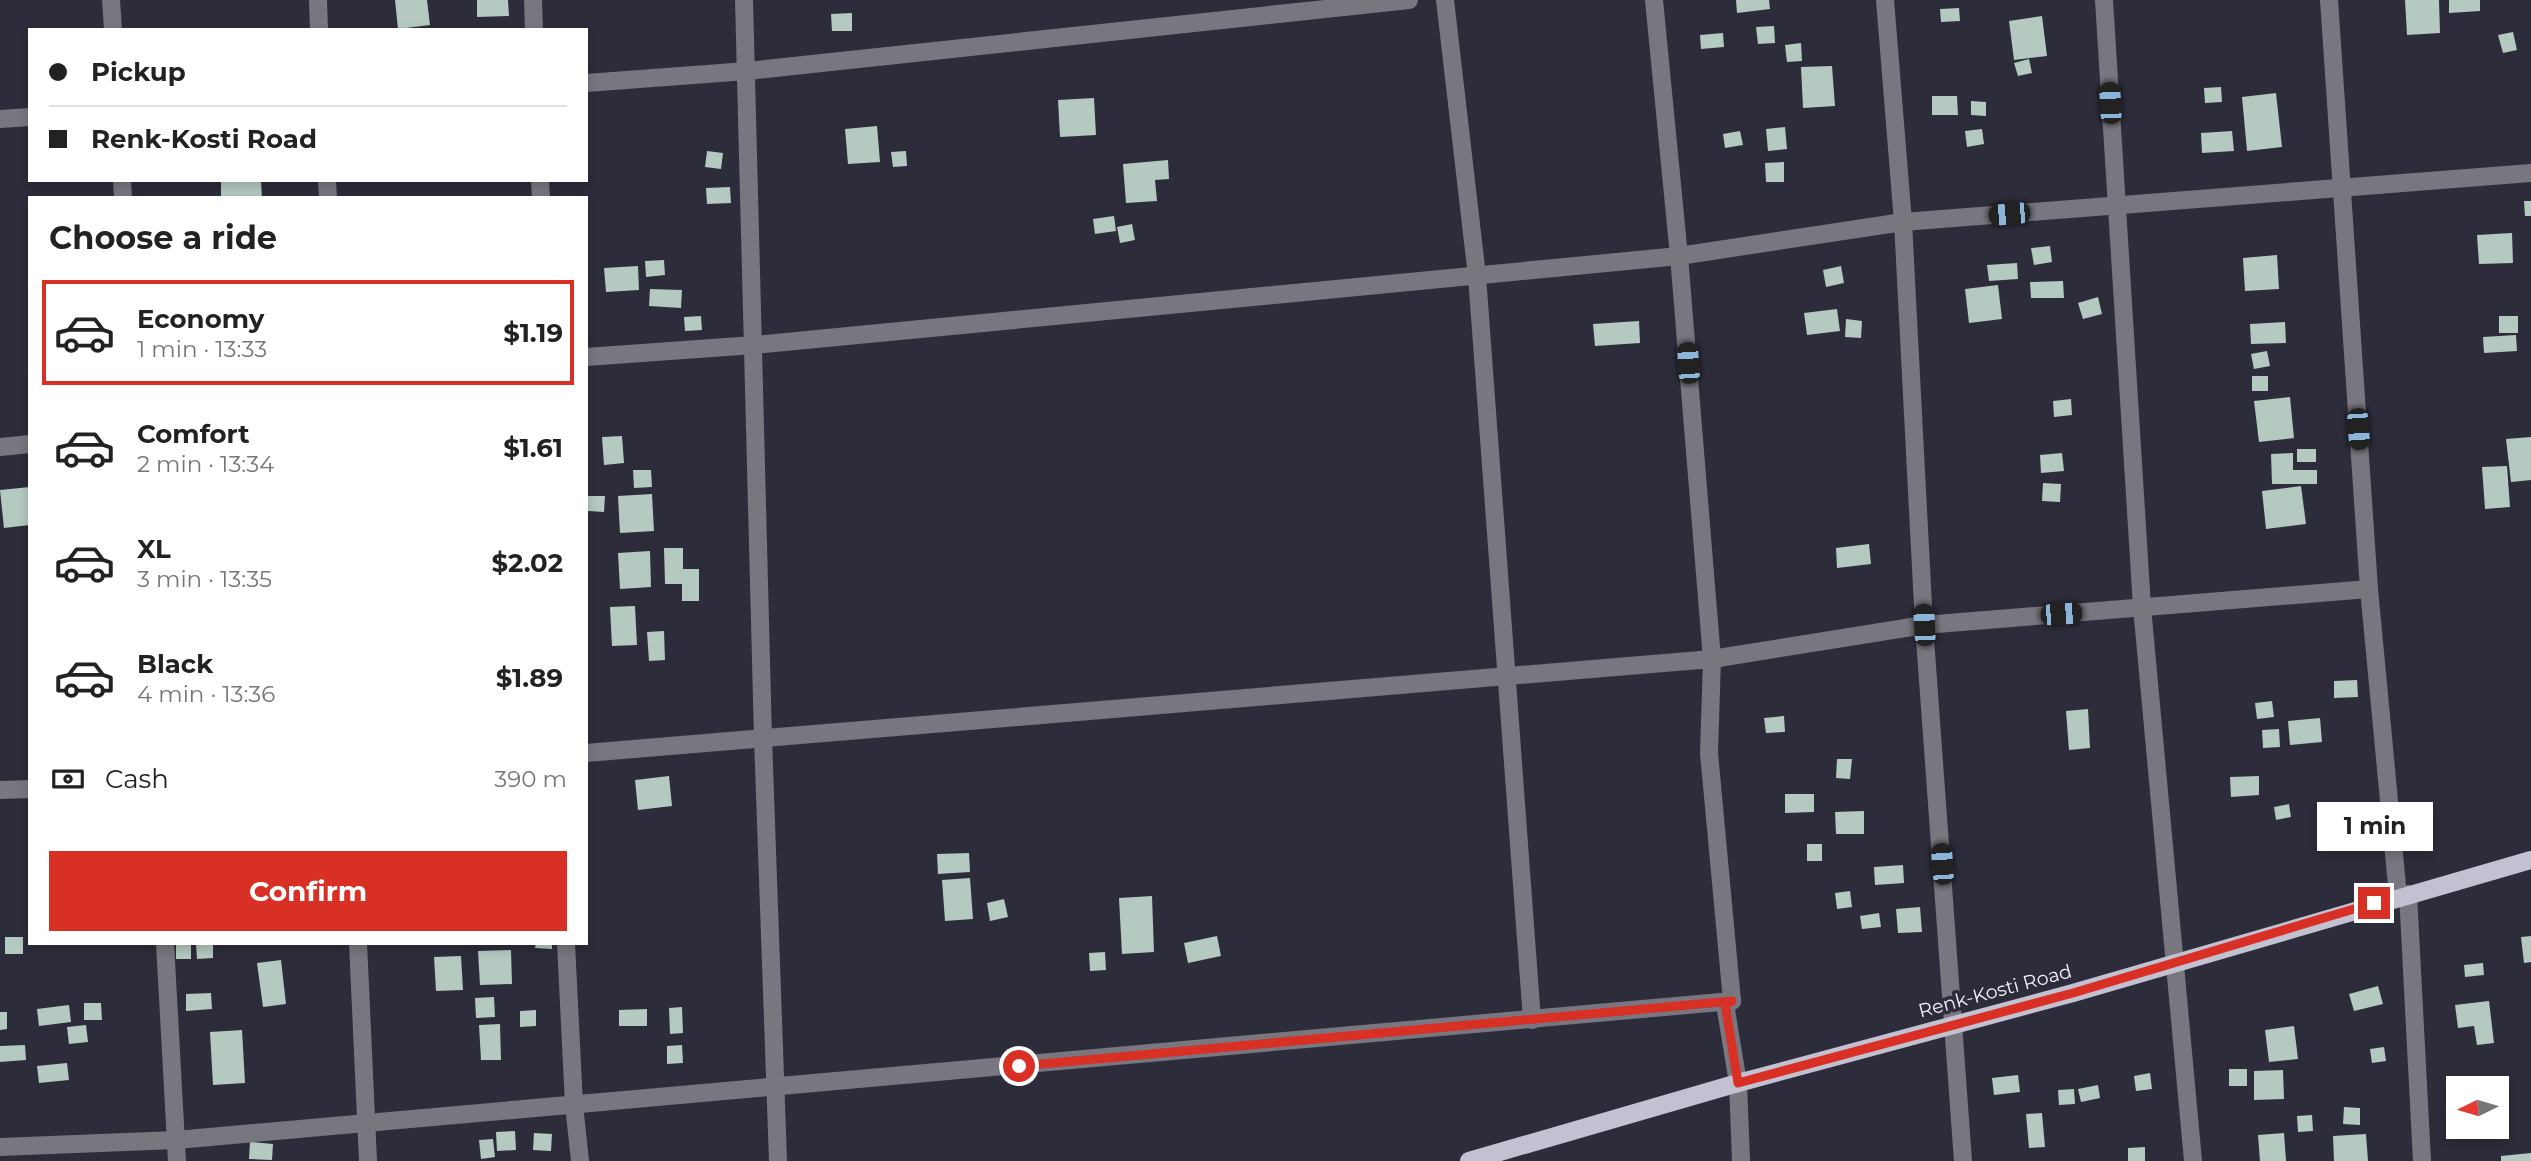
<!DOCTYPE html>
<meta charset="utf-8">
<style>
body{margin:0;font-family:Montserrat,sans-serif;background:#f2f2f2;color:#222;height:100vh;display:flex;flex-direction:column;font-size:26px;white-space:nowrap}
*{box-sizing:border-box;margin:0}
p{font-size:23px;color:#767676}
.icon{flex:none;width:38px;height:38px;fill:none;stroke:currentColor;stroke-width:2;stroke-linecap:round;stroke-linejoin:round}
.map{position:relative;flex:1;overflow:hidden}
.drawer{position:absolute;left:28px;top:196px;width:560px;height:749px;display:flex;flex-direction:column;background:#fff;border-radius:0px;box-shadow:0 4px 10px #0003}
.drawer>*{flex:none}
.hud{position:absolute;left:28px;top:28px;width:560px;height:154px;border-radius:0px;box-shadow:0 4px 10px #0003;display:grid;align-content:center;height:154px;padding:0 21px;background:#fff}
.needle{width:46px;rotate:265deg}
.controls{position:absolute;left:2446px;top:1076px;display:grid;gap:14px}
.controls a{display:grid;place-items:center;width:63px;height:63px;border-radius:0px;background:#fff;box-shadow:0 4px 10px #0003;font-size:35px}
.end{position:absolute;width:32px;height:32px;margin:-16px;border:9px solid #d93025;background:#fff;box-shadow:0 0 0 4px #fff}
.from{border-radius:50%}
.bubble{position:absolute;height:49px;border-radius:0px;background:#fff;box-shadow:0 4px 10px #0003;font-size:23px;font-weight:700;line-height:49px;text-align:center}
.car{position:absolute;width:21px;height:42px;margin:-21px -10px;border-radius:9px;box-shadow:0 0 5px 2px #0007;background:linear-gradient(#222 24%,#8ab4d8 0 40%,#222 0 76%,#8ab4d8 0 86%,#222 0)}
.hud b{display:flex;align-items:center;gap:24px;height:66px;font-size:26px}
.hud b+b{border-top:2px solid #e0e0e0}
.hud i{width:18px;height:18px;background:#222}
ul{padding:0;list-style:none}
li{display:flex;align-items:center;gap:21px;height:105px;margin:0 14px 10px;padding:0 7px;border:4px solid transparent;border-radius:0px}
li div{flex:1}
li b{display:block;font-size:26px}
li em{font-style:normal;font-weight:700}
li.current{border-color:#d93025}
li>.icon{width:63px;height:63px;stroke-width:1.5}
h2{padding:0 21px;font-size:32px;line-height:84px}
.pay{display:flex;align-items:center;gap:18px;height:77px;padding:0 21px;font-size:26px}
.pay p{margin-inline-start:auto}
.action{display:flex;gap:14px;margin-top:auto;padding:14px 21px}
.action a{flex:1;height:80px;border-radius:0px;background:#d93025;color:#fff;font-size:28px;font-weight:700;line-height:80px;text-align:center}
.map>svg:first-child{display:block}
.building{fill:#b4c9bf}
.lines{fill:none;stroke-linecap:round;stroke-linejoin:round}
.minor{stroke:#78777f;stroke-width:18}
.major{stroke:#c2c1d1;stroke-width:18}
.route{stroke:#d93025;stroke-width:9}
.labels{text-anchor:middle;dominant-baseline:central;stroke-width:7;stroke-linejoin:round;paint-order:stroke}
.street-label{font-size:19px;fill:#f3f2fc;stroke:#2d2c3a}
</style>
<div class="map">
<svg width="2531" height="1161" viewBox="0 0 2531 1161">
<rect width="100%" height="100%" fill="#2d2c3a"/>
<g class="building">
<path d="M395,0H427L430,25L398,29Z"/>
<path d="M477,0H508L509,16L477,17Z"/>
<path d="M1736,0H1769L1770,9L1737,13Z"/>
<path d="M2405,0H2439L2440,33L2407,35Z"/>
<path d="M2449,0H2480V11L2449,13Z"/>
<path d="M1959,8L1960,21L1941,22L1940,9Z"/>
<path d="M852,13V31H832L831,14Z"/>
<path d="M2042,16L2047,56L2014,60L2009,21Z"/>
<path d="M1774,26L1775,43L1758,44L1756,27Z"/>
<path d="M2513,32L2517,50L2503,53L2498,35Z"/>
<path d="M1723,33L1724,47L1701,49L1700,35Z"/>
<path d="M1801,43L1802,61L1787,62L1785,45Z"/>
<path d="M2029,59L2032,73L2018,76L2014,63Z"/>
<path d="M1832,66L1835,106L1803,108L1801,67Z"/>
<path d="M2221,87L2222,102L2205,103L2204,88Z"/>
<path d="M2276,93L2282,147L2247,151L2242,97Z"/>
<path d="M1932,96H1957L1958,115H1932Z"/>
<path d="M1094,98L1096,135L1060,137L1058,100Z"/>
<path d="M1971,101L1986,102V116L1971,115Z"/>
<path d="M877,126L880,162L848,164L845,129Z"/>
<path d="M1785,127L1787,149L1768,151L1766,129Z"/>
<path d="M1982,129L1984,144L1967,147L1965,131Z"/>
<path d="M1740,131L1743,145L1725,148L1723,134Z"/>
<path d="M2232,131L2234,151L2202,153L2201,133Z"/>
<path d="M707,151L723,153L721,169L705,167Z"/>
<path d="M906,151L907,166L893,167L891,152Z"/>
<path d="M1168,160L1169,179L1155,180L1157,201L1126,203L1123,164Z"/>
<path d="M1784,162V182H1766L1765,163Z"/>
<path d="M261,181L262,198H221V182Z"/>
<path d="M730,187L731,203L707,204L706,188Z"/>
<path d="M2524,201H2531V216H2525Z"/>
<path d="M1114,216L1116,231L1095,234L1093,219Z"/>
<path d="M1132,224L1135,240L1120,243L1117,227Z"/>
<path d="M2512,233L2513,263L2479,264L2477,235Z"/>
<path d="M2050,246L2052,262L2034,265L2031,248Z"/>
<path d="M2277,255L2279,289L2245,291L2243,258Z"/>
<path d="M664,260L665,275L646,277L645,261Z"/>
<path d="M2017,263L2018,279L1989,281L1987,265Z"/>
<path d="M638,266L639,290L606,292L604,268Z"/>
<path d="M1841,266L1844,283L1826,287L1823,270Z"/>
<path d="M2063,281L2064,298H2031L2030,282Z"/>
<path d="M1998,285L2002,319L1969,323L1965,289Z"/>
<path d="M650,289L682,290L681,308L649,306Z"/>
<path d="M2098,297L2102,314L2083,319L2078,303Z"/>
<path d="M1837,309L1840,331L1807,335L1804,313Z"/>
<path d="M701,316L702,330L685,331L684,317Z"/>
<rect x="2499" y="316" width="19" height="17"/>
<path d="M1846,319L1862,321L1861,338L1845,337Z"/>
<path d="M1639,321L1640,343L1595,346L1593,324Z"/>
<path d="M2285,322L2286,343L2251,344L2250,324Z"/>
<path d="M2516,335L2517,351L2484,353L2483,337Z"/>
<path d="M2267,351L2270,366L2254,369L2251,354Z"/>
<rect x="2252" y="376" width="16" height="15"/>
<path d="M2290,397L2294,438L2259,442L2254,401Z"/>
<path d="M2071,399L2072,415L2054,417L2053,401Z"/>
<path d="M622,436L624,463L604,465L602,437Z"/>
<path d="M2531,437V480L2511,482L2506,439Z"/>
<rect x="2297" y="449" width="19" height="13"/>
<path d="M2062,453L2064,471L2041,473L2040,455Z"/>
<path d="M2293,453V470H2317V484H2272L2271,454Z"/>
<path d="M2507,466L2510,507L2485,509L2482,467Z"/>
<path d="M633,470H651L652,487L634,488Z"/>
<path d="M2043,483L2061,484L2060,502L2042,501Z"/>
<path d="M2301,486L2306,524L2266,529L2262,491Z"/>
<path d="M30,487V525L4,528L0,490Z"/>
<path d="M652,494L654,531L620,533L618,496Z"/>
<path d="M588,496H605L604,512L588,511Z"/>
<path d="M1869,544L1871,564L1837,568L1836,548Z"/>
<path d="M664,548H683V569H699V601H682V584H665Z"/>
<path d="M650,551L651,587L620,589L618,553Z"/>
<path d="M635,606L637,645L612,646L610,607Z"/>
<path d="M664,631L665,660L649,661L647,632Z"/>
<path d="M2357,680L2358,697L2334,698V681Z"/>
<path d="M2272,701L2274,717L2257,719L2255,703Z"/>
<path d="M2088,709L2090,748L2069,750L2066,711Z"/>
<path d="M1784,716L1785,732L1766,733L1764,718Z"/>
<path d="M2320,718L2322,742L2290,745L2288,721Z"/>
<path d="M2279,729L2280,747L2263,748L2262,730Z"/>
<path d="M1837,759H1852L1850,779L1836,778Z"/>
<path d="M669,776L672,806L638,810L635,780Z"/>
<path d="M2259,776V795L2231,797L2230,777Z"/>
<path d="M1785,794H1814V812L1785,813Z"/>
<path d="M2289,804L2291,817L2276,820L2274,807Z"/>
<path d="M1864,811V834H1836L1835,812Z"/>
<rect x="1807" y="844" width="15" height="17"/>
<path d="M969,853L970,872L938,874L937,854Z"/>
<path d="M1903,865L1904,883L1875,885L1874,867Z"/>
<path d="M970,878L973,919L945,921L942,880Z"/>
<path d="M1850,891L1852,907L1837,909L1835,893Z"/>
<path d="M1152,896L1154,952L1122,954L1119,898Z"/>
<path d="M1004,899L1008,917L990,921L987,903Z"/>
<path d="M1920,907L1922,932L1898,933L1896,909Z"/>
<path d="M1879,913L1881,927L1862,929L1860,916Z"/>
<path d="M1217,936L1221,956L1188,963L1184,943Z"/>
<path d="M2531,936V962L2524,963L2521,937Z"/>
<rect x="5" y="937" width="18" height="17"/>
<path d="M213,943V958L197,959L196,944Z"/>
<path d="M536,943H552V949L535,948Z"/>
<rect x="176" y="944" width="15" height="15"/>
<path d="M511,950L512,984L480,985L478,951Z"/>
<path d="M1105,952L1106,970L1090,971L1089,953Z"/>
<path d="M461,956L463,990L436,991L434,957Z"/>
<path d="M281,960L286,1004L263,1007L257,963Z"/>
<path d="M2483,963L2484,975L2465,977L2464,965Z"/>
<path d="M2378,986L2383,1004L2354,1011L2349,994Z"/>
<path d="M211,993L212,1009L186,1011V994Z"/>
<path d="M494,997L495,1017L476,1018L475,998Z"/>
<path d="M2489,1001L2494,1043L2477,1045L2474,1026L2458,1028L2455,1005Z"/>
<path d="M84,1003H101L102,1020H84Z"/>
<path d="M69,1005L71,1022L39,1026L37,1009Z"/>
<path d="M682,1007L683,1033L670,1034L669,1008Z"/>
<path d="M647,1009V1026H619V1010Z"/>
<path d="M536,1010V1026L520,1027V1011Z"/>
<path d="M0,1012H7V1029L0,1030Z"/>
<path d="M500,1024L501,1060H481L479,1025Z"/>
<path d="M86,1025L88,1042L69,1044L67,1027Z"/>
<path d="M2294,1026L2298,1059L2269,1062L2265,1030Z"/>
<path d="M242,1030L245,1083L213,1085L210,1032Z"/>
<path d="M25,1045L26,1060L0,1062V1046Z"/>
<path d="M682,1045L683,1063L667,1064V1046Z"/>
<path d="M2384,1047L2386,1061L2372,1063L2370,1049Z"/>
<path d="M67,1063L69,1080L39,1083L37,1066Z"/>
<rect x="2229" y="1069" width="18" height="17"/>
<path d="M2283,1070L2284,1099L2254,1100V1071Z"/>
<path d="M2150,1073L2152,1089L2136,1091L2134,1076Z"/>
<path d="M2018,1075L2020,1092L1994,1095L1992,1078Z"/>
<path d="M2098,1085L2100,1098L2081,1102L2078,1089Z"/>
<path d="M2074,1089L2075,1104L2059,1105L2058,1090Z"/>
<path d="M2344,1107L2360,1108V1125L2343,1124Z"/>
<path d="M2042,1113L2045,1147L2029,1148L2026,1114Z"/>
<path d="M2312,1115L2313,1131L2298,1132L2297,1116Z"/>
<path d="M515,1131L516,1150L497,1151L496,1132Z"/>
<path d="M534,1133L552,1134L551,1151L533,1150Z"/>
<path d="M2284,1133L2286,1161H2260L2258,1135Z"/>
<path d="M2366,1134L2368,1161H2334L2333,1136Z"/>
<path d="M493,1139L495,1157L481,1159L479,1140Z"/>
<path d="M250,1142L273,1144L272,1160L249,1159Z"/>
<path d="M2145,1147V1161H2128V1148Z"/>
<path d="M2531,1153V1161H2501V1156Z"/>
</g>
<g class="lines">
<g class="minor">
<path d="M111,0L113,30"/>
<path d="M318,0L319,30"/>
<path d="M533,0L534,30"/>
<path d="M744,0L763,738L778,1161"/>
<path d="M1445,0L1477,276L1532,1020"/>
<path d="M1654,0L1679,256L1712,659L1709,753L1732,1001L1725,1004L1738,1083L1741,1161"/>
<path d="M1885,0L1903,222L1924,625L1963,1161"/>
<path d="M2104,0L2142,607L2193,1161"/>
<path d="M2329,0L2369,589L2398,896"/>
<path d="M586,83L747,71L1409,0"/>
<path d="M0,119L30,117"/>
<path d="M122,180L123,198"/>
<path d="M327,180L328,198"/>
<path d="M540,180L541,198"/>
<path d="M586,357L754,345L1679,256L1903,222L2531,173"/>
<path d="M0,447L30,444"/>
<path d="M586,753L1712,659L1924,625L2369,589"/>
<path d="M0,790L30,789"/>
<path d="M2408,894L2422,1161"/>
<path d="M165,943L177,1161"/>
<path d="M358,943L368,1161"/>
<path d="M566,943L574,1105L580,1161"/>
<path d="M0,1147L176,1140L1732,1001"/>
</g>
<path class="major" d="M1469,1161L1738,1083L2073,993L2531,860"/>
</g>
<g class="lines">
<path class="route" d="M1019,1066L1732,1001L1725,1004L1738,1083L2073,993L2374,903"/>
</g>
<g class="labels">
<g class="street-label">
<text transform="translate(1995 991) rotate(-15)">Renk-Kosti Road</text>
</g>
</g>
</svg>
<div class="controls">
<a><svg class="needle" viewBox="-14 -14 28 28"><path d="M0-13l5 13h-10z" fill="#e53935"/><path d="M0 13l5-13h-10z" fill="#767676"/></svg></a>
</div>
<i class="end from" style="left:1019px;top:1066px"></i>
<i class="end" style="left:2374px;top:903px"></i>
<div class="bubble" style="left:2317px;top:802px;width:116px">1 min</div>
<i class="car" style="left:2110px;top:103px;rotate:357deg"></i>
<i class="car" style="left:2009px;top:214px;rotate:265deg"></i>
<i class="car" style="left:1688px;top:363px;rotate:356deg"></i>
<i class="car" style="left:2358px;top:429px;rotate:176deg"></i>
<i class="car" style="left:2061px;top:614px;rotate:86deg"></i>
<i class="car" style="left:1924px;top:625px;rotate:357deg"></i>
<i class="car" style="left:1942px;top:864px;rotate:356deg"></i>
<div class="hud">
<b><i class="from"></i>Pickup</b>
<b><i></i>Renk-Kosti Road</b>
</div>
<section class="drawer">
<h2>Choose a ride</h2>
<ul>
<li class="current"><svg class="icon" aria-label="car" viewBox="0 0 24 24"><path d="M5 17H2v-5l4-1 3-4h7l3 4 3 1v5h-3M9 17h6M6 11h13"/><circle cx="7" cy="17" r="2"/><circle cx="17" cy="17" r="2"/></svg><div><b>Economy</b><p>1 min · 13:33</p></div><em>$1.19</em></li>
<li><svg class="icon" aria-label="car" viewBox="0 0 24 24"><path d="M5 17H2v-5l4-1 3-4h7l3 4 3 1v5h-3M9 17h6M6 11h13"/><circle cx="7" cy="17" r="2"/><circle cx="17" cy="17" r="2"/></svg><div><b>Comfort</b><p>2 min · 13:34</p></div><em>$1.61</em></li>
<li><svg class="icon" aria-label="car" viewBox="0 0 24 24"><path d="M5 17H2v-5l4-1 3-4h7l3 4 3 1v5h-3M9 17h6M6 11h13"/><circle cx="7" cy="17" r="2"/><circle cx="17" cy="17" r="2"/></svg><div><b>XL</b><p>3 min · 13:35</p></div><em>$2.02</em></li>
<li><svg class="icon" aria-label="car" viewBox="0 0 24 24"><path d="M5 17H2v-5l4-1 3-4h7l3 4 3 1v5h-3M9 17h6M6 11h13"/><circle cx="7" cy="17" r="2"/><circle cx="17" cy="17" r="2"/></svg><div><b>Black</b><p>4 min · 13:36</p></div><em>$1.89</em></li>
</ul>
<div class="pay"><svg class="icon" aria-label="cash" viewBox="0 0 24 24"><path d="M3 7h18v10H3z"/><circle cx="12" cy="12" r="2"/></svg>Cash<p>390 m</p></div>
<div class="action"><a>Confirm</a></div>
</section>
</div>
